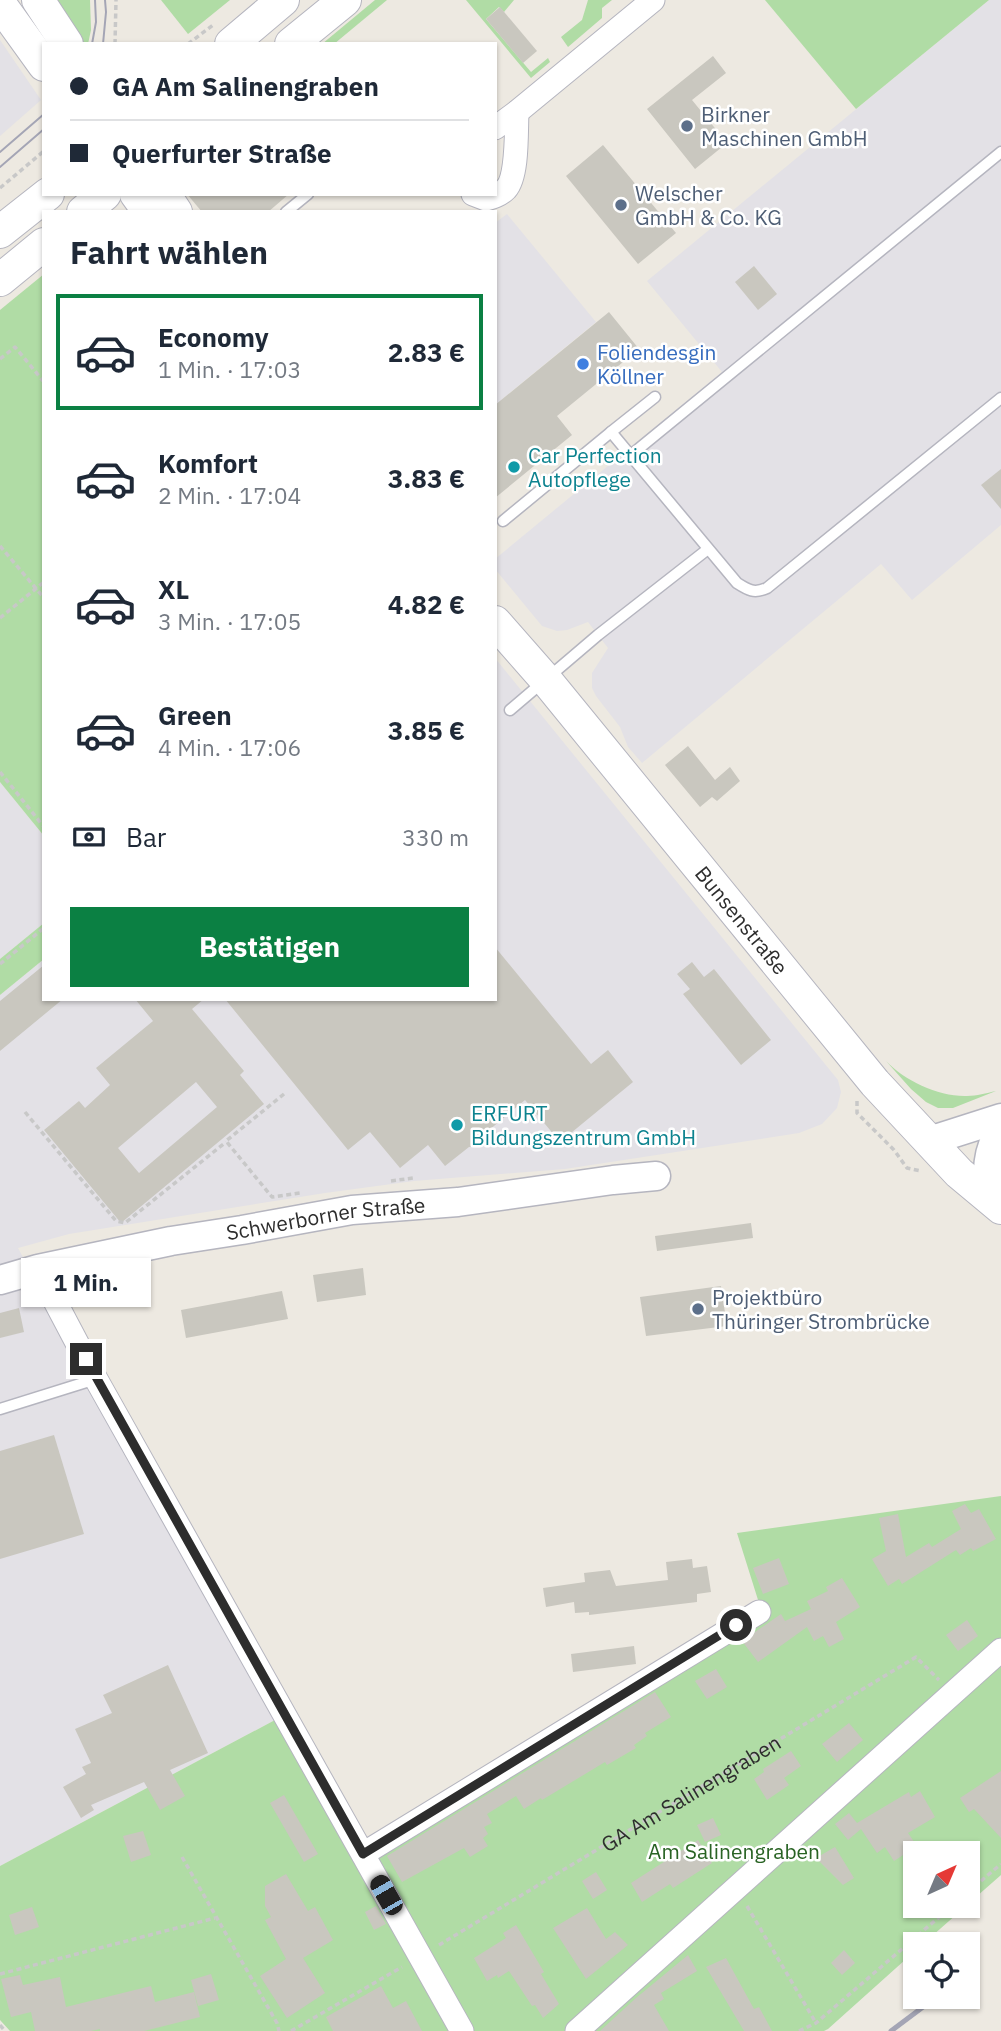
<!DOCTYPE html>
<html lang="de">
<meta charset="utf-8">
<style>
body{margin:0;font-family:"IBM Plex Sans",sans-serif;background:#f6f6f7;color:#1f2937;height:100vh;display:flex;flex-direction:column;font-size:26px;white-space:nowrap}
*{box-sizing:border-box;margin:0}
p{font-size:23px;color:#747a83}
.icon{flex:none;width:38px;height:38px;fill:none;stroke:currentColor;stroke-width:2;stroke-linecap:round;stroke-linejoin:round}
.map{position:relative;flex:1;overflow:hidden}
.drawer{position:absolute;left:42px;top:210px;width:455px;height:791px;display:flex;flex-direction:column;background:#fff;border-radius:0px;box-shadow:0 2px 5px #0004}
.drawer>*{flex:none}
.guide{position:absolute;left:42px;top:42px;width:455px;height:154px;border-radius:0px;box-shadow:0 2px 5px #0004;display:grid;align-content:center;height:154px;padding:0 28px;background:#fff}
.needle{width:46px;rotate:44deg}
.buttons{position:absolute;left:903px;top:1841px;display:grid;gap:14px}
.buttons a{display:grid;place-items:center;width:77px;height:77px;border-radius:0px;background:#fff;box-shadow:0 2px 5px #0004;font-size:35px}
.end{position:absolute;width:32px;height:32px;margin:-16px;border:9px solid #2d2d2d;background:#fff;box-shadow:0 0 0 4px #fff}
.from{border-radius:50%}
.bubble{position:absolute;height:49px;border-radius:0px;background:#fff;box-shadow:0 2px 5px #0004;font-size:23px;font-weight:700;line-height:49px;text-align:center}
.car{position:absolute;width:21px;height:42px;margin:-21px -10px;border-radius:9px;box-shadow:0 0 5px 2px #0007;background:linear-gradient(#222 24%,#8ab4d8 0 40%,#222 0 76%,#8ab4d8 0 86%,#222 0)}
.guide b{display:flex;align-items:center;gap:24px;height:66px;font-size:26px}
.guide b+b{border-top:2px solid #e0e1e3}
.guide i{width:18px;height:18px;background:#1f2937}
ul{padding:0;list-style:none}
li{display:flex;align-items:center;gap:21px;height:116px;margin:0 14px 10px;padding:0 14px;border:4px solid transparent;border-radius:0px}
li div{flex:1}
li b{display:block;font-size:26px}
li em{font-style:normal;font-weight:700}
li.on{border-color:#0b8043}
li>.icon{width:63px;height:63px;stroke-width:1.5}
h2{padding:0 28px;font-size:32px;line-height:84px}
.pay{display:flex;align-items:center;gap:18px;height:77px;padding:0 28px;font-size:26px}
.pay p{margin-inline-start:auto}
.primary-button{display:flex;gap:14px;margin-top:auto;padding:14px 28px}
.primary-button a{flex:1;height:80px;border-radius:0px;background:#0b8043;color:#fff;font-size:28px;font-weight:700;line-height:80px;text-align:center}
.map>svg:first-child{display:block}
.industrial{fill:#e3e1e6}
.green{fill:#b0dca5}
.building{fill:#c9c7bf;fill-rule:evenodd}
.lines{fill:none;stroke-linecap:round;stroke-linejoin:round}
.service-casing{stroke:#b5b5bf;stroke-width:13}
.minor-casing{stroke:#b5b5bf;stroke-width:25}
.tertiary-casing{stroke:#b5b5bf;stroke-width:31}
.secondary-casing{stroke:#b5b5bf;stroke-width:34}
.path{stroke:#c8c8c8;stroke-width:3.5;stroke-dasharray:5 3.5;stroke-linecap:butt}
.service{stroke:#fff;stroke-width:10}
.minor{stroke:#fff;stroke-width:23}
.tertiary{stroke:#fff;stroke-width:28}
.secondary{stroke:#fff;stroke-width:32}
.tram{stroke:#a4a5b5;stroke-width:2}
.rail{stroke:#a4a5b5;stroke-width:5}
.route{stroke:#2d2d2d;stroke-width:9}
.service-dot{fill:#5c6f8a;stroke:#fff;stroke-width:2.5}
.shop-dot{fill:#3f7fe0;stroke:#fff;stroke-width:2.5}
.culture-dot{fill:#0f9aa8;stroke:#fff;stroke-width:2.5}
.labels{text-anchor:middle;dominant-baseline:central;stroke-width:5;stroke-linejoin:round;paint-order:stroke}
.service-label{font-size:21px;fill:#4e5e75;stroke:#fff;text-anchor:start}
.shop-label{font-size:21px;fill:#366cbe;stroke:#fff;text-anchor:start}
.culture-label{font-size:21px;fill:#0d838f;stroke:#fff;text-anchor:start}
.street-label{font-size:21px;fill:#2d2d2d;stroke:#fff}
.park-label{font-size:21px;fill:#296324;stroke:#fff}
</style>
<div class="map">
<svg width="1001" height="2031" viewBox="0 0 1001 2031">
<rect width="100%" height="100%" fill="#ede9e1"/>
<g class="industrial">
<path d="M989,0H1001V525L912,600L881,564L642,763L628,747L620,727L596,696L592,688V673L608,648L588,622L567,630L557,631L542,626L495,569V559L722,372L647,281Z"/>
<path d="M0,40L41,100L0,136Z"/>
<path d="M507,214L596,322L495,405V223Z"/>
<path d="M495,658L838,1080L841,1092L837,1108L822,1124L799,1133L565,1169L414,1181L325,1193L69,1234L18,1248L275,1720L0,1866V995L44,959V999H495Z"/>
<path d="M0,782L44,836V923L0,959Z"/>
</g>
<g class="green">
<path d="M51,0H90L91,30L88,44H81Z"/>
<path d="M161,0H230L188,34Z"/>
<path d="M375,0H387L334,44H322Z"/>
<path d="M466,0H514L504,12L499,7L486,19L531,72L548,58L550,62L531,78Z"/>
<path d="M588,0H612L602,8V18L568,47L561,37L582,20Z"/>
<path d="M765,0H989L856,109Z"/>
<path d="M44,274V836L0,782V310Z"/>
<path d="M44,923V959L0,995V959Z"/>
<path d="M886,1061C905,1081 939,1097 967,1096C977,1096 986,1093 996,1091L953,1108H938L926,1102L911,1089Z"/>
<path d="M1001,1496V1875L968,1904V1853H915V1906H966L923,1944H915V1951L828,2029L824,2031H10L0,2020V1866L275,1720L359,1869L764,1619L737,1533Z"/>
</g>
<g class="building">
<path d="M500,7L537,51L523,63L486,19Z"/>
<path d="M713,56L726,73L692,100L727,143L695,169L647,109Z"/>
<path d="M603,145L676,233L638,264L566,176Z"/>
<path d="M187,194H289L268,212H202Z"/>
<path d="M754,266L777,294L758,310L735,282Z"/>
<path d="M609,312L639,349L557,416L572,435L495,498V405Z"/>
<path d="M1001,469V509L981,485Z"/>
<path d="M688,746L715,780L730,767L740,781L717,801L712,797L700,807L665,765Z"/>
<path d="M495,947L591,1064L608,1050L633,1082L560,1142L525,1100L488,1131L499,1144L469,1147L445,1166L428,1145L400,1168L370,1132L348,1150L225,999H495Z"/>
<path d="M692,962L704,977L714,969L771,1040L741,1065L683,994L690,989L677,974Z"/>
<path d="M44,965V999H63L0,1051V1001Z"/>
<path d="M135,999H204L192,1009L244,1071L240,1075L264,1104L121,1223L44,1130L79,1101L85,1108L110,1085L96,1068L153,1021ZM196,1082L217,1107L139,1173L118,1148Z"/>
<path d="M751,1223L753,1238L657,1251L655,1236Z"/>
<path d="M363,1268L366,1295L317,1302L313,1275Z"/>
<path d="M721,1286L727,1326L646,1336L640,1297Z"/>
<path d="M282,1291L288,1319L186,1338L181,1310Z"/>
<path d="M19,1308L24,1332L0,1338V1313Z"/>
<path d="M54,1435L84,1534L0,1559V1451Z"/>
<path d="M965,1504L971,1513L979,1509L996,1539L973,1551L971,1548L960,1555L956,1550L902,1584L899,1579L888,1586L872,1559L886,1551L879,1518L898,1514L906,1557L929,1543L932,1547L961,1529L952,1511Z"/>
<path d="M779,1558L789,1584L763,1594L753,1568Z"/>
<path d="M692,1559L693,1568L707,1566L711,1592L697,1594V1602L589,1615V1612L575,1613L574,1602L546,1607L543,1588L585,1582L584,1573L610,1570L616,1586L668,1580L666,1562Z"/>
<path d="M842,1578L860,1607L836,1622L844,1639L829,1647L823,1636L814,1641L807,1627L758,1662L742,1641L781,1614L785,1621L811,1609L807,1601L828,1591L826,1587Z"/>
<path d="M967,1620L978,1636L958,1651L946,1635Z"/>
<path d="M634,1646L636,1664L573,1672L571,1654Z"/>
<path d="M168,1665L208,1753L170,1770L185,1796L160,1810L144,1782L91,1805L94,1810L81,1818L63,1787L86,1774L82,1767L91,1763L75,1729L112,1713L103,1695Z"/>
<path d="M716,1669L727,1687L707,1699L695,1681Z"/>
<path d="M655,1692L671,1717L645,1733L647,1736L634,1745L636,1748L607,1765L605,1762L542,1800L541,1798L524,1809L516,1796L487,1814L492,1823L484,1827L488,1834L483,1838L488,1846L470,1857L464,1848L402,1882L387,1856Z"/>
<path d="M849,1723L863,1740L837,1762L822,1744Z"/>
<path d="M791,1751L801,1766L784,1778L789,1785L767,1800L754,1779L764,1772L763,1769Z"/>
<path d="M1001,1771V1838L974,1809L969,1812L960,1798Z"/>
<path d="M920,1791L935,1817L908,1833L917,1846L894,1861L885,1847L877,1853L861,1829L848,1840L835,1824L849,1813L857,1823L909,1792L911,1797Z"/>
<path d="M284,1795L318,1854L304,1862L270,1803Z"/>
<path d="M713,1818L721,1835L705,1842L697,1825Z"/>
<path d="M143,1831L151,1855L131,1862L123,1836Z"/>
<path d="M698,1840L712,1863L673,1888L670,1884L642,1902L631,1883Z"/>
<path d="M835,1847L854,1878L843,1885L816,1858Z"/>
<path d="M596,1872L607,1890L593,1899L582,1881Z"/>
<path d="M286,1874L308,1911L315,1907L333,1940L303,1958L325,1993L287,2018L260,1976L286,1959L265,1920L271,1917L265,1906V1886Z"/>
<path d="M376,1906L386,1924L374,1930L365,1912Z"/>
<path d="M32,1907L39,1927L15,1935L9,1915Z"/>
<path d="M587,1908L606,1939L615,1932L628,1945L586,1979L553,1928Z"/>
<path d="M516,1925L544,1972L541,1974L559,2004L543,2018L535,2005L532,2006L509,1971L498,1978L497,1975L487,1981L474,1958L506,1938L503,1933Z"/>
<path d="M844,1950L855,1963L842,1975L831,1963Z"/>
<path d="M688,1955L697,1971L661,1993L664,1999L654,2005L669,2031H600L636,1998Z"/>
<path d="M726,1958L754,2009L759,2007L772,2031H744L706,1967Z"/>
<path d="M211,1974L219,2000L198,2006L191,1980Z"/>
<path d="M20,1975L23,1985L60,1977L66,2007L151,1986L155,2002L194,1992L200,2017L144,2031H100V2029L91,2031H35L31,2012L11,2017L1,1979Z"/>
<path d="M381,1986L393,2008L406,2001L422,2031H333L326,2017Z"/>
</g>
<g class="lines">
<defs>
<g id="service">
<path d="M286,212L308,194"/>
<path d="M611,432L655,397"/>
<path d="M631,455L1001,152"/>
<path d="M503,521L611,432L737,583C748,590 754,594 767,588L1001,398"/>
<path d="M510,710L598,635L708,549"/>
<path d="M0,1409L96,1379"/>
</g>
<g id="minor">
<path d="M495,128L517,112L653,0"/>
<path d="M473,194L486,199C493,197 500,195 506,189C518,176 516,131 517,112"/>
<path d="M38,1269L96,1379L462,2031"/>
<path d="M363,1854L759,1612"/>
<path d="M577,2031L1001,1650"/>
</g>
<g id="tertiary">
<path d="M929,1141L1001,1118"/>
<path d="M989,1198C987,1173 986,1151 1001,1130"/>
<path id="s2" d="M0,1280L38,1269L171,1241L242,1230L352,1210L458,1202L613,1180L656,1176"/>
</g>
<g id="secondary">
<path d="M38,0L67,44"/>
<path d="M0,4L44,65"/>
<path d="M231,44L283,0"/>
<path d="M291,44L345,0"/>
<path d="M136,194L149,212"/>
<path d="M164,194L176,212"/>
<path d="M83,212L105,194"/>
<path d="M0,232L48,194"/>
<path d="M0,280L44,244"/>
<path id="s3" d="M495,622L546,680L875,1083L959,1173L1001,1208"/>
</g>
</defs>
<use href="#service" class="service-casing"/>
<use href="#minor" class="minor-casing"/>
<use href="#tertiary" class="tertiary-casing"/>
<use href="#secondary" class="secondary-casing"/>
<g class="path">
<path d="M115,44L116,0"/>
<path d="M188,44L213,25"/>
<path d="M0,188L44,151"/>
<path d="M0,359L15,347L44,382"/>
<path d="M0,546L44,598"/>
<path d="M0,618L44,582"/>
<path d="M0,772L44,827"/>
<path d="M0,964L44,928"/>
<path d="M284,1094L226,1141L272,1197L300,1193"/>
<path d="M857,1101V1113L894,1150L907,1168L921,1171"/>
<path d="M25,1112L116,1221L125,1223L226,1142"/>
<path d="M391,1181L413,1178"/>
<path d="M182,1857L277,2023L279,2031"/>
<path d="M968,1892L1001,1864"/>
<path d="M747,1906L816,2023"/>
<path id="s1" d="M439,1945L916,1657L939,1680"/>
<path d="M0,1974L215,1918"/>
<path d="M0,2025L5,2031"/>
<path d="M291,2031L402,1967"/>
<path d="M799,2031L816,2023L952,1906"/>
</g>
<use href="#service" class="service"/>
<use href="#minor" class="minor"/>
<use href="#tertiary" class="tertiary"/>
<use href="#secondary" class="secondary"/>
<g class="tram">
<path d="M92,44L96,22L95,0"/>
<path d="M103,44L106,12L105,0"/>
<path d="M0,152L44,114"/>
<path d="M0,167L44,129"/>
</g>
<path class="rail" d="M891,2031L931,2001"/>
</g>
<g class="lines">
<path class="route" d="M86,1359L363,1854L736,1625"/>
</g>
<g class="service-dot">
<circle cx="687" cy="126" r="7"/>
<circle cx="621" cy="205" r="7"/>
<circle cx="698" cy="1309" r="7"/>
</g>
<circle class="shop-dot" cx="583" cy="364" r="7"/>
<g class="culture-dot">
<circle cx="514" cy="467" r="7"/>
<circle cx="457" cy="1125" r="7"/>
</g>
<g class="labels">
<g class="service-label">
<text x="701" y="114">Birkner<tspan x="701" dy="24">Maschinen GmbH</tspan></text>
<text x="635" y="193">Welscher<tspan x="635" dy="24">GmbH &amp; Co. KG</tspan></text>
<text x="712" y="1297">Projektbüro<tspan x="712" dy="24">Thüringer Strombrücke</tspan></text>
</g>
<g class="shop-label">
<text x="597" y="352">Foliendesgin<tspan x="597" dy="24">Köllner</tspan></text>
</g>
<g class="culture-label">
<text x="528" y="455">Car Perfection<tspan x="528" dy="24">Autopflege</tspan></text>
<text x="471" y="1113">ERFURT<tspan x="471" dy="24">Bildungszentrum GmbH</tspan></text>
</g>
<g class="street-label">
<text stroke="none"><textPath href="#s3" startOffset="387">Bunsenstraße</textPath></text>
<text stroke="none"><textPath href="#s2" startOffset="332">Schwerborner Straße</textPath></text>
<text stroke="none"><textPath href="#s1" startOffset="294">GA Am Salinengraben</textPath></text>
</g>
<g class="park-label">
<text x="734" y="1851">Am Salinengraben</text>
</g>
</g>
</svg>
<div class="buttons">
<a><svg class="needle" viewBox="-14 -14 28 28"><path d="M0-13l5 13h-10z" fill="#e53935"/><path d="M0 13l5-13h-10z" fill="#747a83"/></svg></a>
<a><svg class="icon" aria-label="locate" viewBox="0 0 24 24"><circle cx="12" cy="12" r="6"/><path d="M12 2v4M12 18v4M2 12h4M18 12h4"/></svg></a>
</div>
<i class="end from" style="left:736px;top:1625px"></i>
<i class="end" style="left:86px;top:1359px"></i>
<div class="bubble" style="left:21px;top:1258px;width:130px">1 Min.</div>
<i class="car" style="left:386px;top:1895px;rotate:330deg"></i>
<div class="guide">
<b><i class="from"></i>GA Am Salinengraben</b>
<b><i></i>Querfurter Straße</b>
</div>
<section class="drawer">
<h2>Fahrt wählen</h2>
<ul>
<li class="on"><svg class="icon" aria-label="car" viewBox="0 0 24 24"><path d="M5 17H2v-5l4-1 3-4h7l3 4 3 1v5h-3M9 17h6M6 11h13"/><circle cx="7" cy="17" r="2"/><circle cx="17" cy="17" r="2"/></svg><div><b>Economy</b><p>1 Min. · 17:03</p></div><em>2.83 €</em></li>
<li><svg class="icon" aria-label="car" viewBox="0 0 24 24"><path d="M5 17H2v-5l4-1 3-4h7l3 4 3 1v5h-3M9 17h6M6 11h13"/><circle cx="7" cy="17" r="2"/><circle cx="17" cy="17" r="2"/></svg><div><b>Komfort</b><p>2 Min. · 17:04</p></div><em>3.83 €</em></li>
<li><svg class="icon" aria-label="car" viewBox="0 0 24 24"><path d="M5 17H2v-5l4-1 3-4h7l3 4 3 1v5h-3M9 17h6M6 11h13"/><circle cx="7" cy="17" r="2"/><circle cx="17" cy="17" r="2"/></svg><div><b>XL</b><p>3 Min. · 17:05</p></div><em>4.82 €</em></li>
<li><svg class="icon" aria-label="car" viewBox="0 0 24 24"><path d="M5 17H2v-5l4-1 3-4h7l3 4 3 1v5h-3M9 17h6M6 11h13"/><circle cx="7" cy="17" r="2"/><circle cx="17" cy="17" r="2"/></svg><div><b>Green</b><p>4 Min. · 17:06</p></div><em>3.85 €</em></li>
</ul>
<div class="pay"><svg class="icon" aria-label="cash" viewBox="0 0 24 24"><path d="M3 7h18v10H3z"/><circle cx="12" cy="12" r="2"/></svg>Bar<p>330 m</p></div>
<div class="primary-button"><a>Bestätigen</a></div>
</section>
</div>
